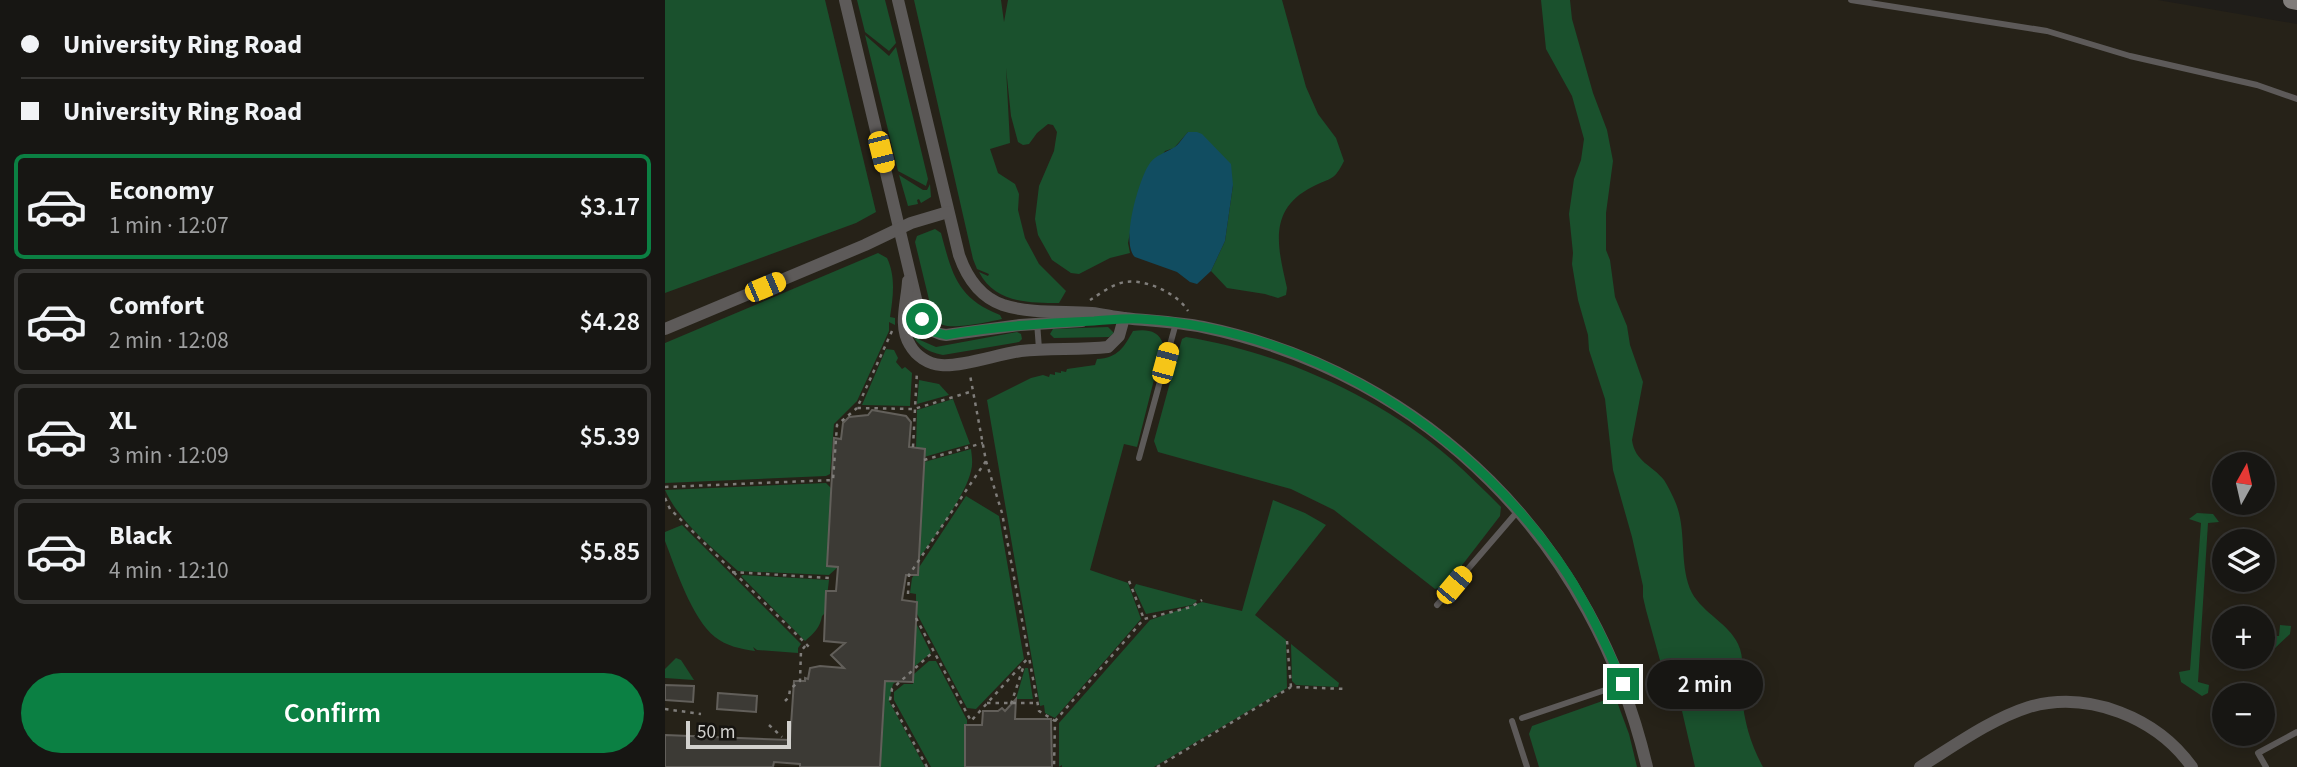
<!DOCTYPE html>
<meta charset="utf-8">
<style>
body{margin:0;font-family:"Source Sans 3",sans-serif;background:#201f1c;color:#f1f3f6;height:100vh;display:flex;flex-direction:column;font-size:26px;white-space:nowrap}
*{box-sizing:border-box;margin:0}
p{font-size:23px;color:#9e9fa0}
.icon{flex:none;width:38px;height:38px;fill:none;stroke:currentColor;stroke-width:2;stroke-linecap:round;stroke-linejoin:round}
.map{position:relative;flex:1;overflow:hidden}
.panel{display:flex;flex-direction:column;background:#171613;width:665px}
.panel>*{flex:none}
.guide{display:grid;align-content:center;height:154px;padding:0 21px;background:#171613}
.needle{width:46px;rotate:8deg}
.fabs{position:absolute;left:1547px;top:452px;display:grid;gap:14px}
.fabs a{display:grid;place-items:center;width:63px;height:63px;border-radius:50%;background:#171613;box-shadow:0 4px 18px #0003,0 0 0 2px #363533;font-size:35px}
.scale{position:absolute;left:21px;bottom:18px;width:105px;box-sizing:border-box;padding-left:7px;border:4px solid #d2d1ce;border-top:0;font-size:19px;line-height:24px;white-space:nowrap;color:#d2d1ce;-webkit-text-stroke:5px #161410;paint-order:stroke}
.end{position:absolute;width:32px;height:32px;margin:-16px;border:9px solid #0b8043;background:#fff;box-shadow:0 0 0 4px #fff}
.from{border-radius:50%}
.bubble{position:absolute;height:49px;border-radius:24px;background:#171613;box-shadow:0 4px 18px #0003,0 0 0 2px #363533;font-size:23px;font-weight:600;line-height:49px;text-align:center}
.car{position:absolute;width:21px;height:42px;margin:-21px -10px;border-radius:9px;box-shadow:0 0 5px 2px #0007;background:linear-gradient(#f5c518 24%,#345 0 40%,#f5c518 0 76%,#345 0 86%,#f5c518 0)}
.guide b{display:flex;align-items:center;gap:24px;height:66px;font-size:26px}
.guide b+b{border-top:2px solid #363533}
.guide i{width:18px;height:18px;background:#f1f3f6}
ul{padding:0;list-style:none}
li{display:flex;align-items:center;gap:21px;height:105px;margin:0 14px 10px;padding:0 7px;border:4px solid #363533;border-radius:10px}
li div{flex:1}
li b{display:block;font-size:26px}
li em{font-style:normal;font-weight:600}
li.current{border-color:#0b8043}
li>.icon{width:63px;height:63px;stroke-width:1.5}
.primary-button{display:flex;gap:14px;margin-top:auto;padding:14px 21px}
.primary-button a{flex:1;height:80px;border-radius:42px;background:#0b8043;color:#fff;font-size:28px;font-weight:600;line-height:80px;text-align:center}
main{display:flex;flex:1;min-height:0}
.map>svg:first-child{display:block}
.built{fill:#262218;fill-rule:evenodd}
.green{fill:#1a512d}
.water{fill:#114d61}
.building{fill:#3c3a35;stroke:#625f5a;stroke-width:2}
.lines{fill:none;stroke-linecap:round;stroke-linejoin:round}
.path{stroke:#7f7d7a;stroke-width:2.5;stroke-dasharray:3.5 5;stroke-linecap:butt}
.lane{stroke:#5d5a59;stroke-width:6}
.street{stroke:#5d5a59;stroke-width:12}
.secondary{stroke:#817d7b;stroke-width:18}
.route{stroke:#0b8043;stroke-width:9}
</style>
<main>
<section class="panel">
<div class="guide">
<b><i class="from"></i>University Ring Road</b>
<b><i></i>University Ring Road</b>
</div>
<ul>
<li class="current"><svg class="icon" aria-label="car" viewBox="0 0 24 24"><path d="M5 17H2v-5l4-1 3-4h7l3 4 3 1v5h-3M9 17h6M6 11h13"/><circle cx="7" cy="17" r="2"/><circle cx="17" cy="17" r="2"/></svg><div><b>Economy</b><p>1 min · 12:07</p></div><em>$3.17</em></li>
<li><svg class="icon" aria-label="car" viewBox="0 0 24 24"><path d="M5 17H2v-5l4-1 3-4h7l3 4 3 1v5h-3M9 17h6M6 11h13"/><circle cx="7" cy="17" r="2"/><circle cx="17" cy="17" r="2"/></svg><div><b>Comfort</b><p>2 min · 12:08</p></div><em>$4.28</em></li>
<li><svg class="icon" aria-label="car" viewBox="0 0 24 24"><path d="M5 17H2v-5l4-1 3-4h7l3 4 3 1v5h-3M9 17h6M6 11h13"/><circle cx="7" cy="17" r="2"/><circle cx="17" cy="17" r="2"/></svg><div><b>XL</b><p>3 min · 12:09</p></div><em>$5.39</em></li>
<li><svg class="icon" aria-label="car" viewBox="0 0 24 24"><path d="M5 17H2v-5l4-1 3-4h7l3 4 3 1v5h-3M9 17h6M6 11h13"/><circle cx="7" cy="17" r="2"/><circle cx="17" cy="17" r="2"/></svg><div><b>Black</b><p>4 min · 12:10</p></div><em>$5.85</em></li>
</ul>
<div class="primary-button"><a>Confirm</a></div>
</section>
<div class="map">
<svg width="1632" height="767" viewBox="0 0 1632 767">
<rect width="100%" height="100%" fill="#1f1d19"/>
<path class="built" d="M0,0H1493L1632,24V767H0ZM1559,464H1598V502H1559ZM1559,541H1598V579H1559ZM1559,618H1598V656H1559ZM1559,695H1598V733H1559Z"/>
<g class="green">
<path d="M0,0H160L211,212L191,223L0,293Z"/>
<path d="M192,0H220L231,43L224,51L200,32Z"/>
<path d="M249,0H336L339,22L343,0H617L641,87L653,114L671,138L679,161C669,181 667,177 647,187C602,210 613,248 622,288L621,295L613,298L600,294L562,288L546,271L560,241L568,185L523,132L509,148L500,151L472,196L463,243L465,253L445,258L414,274L406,273L387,260L373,235L370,219L374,186L389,151L392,132L388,125L383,124L372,133L364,144L358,145L353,142L346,116L341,68L345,143L325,149L333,173L350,184L354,194L353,210L360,238L374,264L401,291L394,303C363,303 330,303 314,272L323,276L324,274L312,269L308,259Z"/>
<path d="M876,0H905L907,19L928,93L942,130L948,161L941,213V250L945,260L950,297L962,326L965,345L978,382L967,440C970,462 987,465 999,480C1003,486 1006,493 1009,499C1023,528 1013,565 1027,593C1038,613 1064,624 1073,644C1081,660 1075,679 1077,696C1079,722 1086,745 1098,767H1030L1017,711L998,671L981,610L978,597V586L967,537L948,470L940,399L924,350L923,335L913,300L907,264L908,253L904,214L909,179L916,160L919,139L907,96L881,49Z"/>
<path d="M200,35L224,56L231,47L263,179L261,186L233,171Z"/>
<path d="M234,175L258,190H262L265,184L266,197L256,203L254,199L252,200L253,204L243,206Z"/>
<path d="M270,229L276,233C287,274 292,298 335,315L337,319C324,322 290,329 278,325C271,323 269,318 267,312L250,242L252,236Z"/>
<path d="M213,253L222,258C231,277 228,297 225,317L230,318V325L224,322V331L192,401L169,424L165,474L161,476L0,483V343Z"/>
<path d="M244,325L255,340L271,347L352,332L356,334L357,339L354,342L278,355C261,352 247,342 244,325Z"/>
<path d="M443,327L449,333L444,337L389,338L385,334L388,329Z"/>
<path d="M468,331C481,329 494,330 498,344L472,447L459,444L425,570L463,583L476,619L390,718L380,713L379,705L375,706L322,400L366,378L378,375L384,377L385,374L390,375V372L396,373V371L401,372L402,369L430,365L432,359C453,358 459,347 468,331Z"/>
<path d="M521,337C614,352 714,396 786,459C803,474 820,491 836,507L835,516L781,586L770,589L669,510L626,489L493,452L489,441L513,353L517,339Z"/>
<path d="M221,349L229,350L233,358L231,362L237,369L240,367L247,373L245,406L197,405Z"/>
<path d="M254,380L274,384L284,395L252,404Z"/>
<path d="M288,399L305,444L259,457L260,449L251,448L252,410Z"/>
<path d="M306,449C307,457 308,464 306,471C300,498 259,552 241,575L246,483L258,484L259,462Z"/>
<path d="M161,483L167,489L162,566L173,567L164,575L73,571C47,547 15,523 0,490Z"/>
<path d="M301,496L334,516L359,659L311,709L302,708L251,612V594L245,593L247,578Z"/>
<path d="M608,500L640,513L661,525L590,615L621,640L622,688L489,767H397V765L394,767V723L485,620L537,602L577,611Z"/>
<path d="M1532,513L1548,514L1554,522L1543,523L1533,682L1544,685L1543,693L1537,696L1516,682L1514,672L1525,670L1536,523L1524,519Z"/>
<path d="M17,525L136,644L133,648V653L92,650L88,647L90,651C76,649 61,646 50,637C27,619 10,567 0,541V532Z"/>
<path d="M78,575L164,580L160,613L157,616C155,628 149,633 140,641L76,576Z"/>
<path d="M471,584L531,600L532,601L527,605L481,614L469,588Z"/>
<path d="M250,621L266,653L228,684L224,701L260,767H202L208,680Z"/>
<path d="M1615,625L1626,626L1625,634L1610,648H1605L1602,644V636H1614Z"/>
<path d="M626,644L674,683L673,687L631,685L627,681Z"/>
<path d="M11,658L16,660L29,680L0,678V669Z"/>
<path d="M264,661H271L302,720V725L300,726V767H266L229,700V692L239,684H248L249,674Z"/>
<path d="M360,668H363L368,699H351Z"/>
<path d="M943,699H951L964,734L972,767H874L864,734L867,726Z"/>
</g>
<path class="water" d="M523,132H532L537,134L566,164L568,185L560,241L546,271L532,284L525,282L512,272L470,257C455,244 474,178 485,163C491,155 500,153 508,148C514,145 518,137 523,132Z"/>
<g class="building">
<path d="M207,410L241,416L246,422L244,447L260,449L253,575H241L237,600L252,602L248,682L220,681L215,767H135V764L109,762L108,767H0V735L125,740L129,681H140V678L143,679L145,668L155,666L179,668L166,655L180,643L159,641L161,591H171L173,567L162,566L169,438L176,439L178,423L184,417L203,415Z"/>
<path d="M0,685L29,686L28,702L0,700Z"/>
<path d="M53,693L92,696L91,712L52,709Z"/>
<path d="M351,699L350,719H386L387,767H300V725H317L318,711H333L337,708L340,711Z"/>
</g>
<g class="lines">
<g class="path">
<path d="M425,300C435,294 447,284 460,282C481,279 512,293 523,311"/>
<path d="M227,331L192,408L249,409L308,391"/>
<path d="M248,447L252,371"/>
<path d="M259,460L318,443"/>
<path d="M321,461L337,513L374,711L390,721L389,767"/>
<path d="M0,487L168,480L172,425L192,408"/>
<path d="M0,498L5,509L145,648"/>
<path d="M67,572L164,578"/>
<path d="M464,581L479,619"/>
<path d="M243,594L244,575L321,461L305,375"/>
<path d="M251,618L306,721L364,657"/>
<path d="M622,641L626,687"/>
<path d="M120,701L124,697L125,689L135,681L136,651L141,645"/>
<path d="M322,703H371"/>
<path d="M346,704L359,665"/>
<path d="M0,709L36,714"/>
<path d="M390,721L479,619L526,607L537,600"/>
<path d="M104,725L117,737"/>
<path d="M262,767L225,700L227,689L268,652"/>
<path d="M492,767L626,687L682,689"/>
</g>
<g class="lane">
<path d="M1186,0L1382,31L1465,56L1592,85L1632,99"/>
<path d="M372,322L374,349"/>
<path d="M474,458L511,323"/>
<path d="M772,605L852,512"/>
<path d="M857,718L958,684"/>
<path d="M847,721L862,767"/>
<path d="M1601,767L1593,753L1632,732"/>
</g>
<g class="street">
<path d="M180,0L251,299C257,317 260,333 281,335L355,325L417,321"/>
<path d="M233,0L294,255C302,278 315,297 338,305C366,314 399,311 427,313C438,314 448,317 459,318C485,321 512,322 538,327C764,374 930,544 982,767"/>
<path d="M243,281C242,302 233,326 245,345C251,356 263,364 276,365C297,367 333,354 356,351C385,348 414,350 443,347L454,336L459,318"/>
<path d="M0,329L200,245L246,223L283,212"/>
<path d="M1255,767C1289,746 1326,719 1364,707C1424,690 1492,718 1527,767"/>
</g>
<path class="secondary" d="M1627,0L1632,1"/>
</g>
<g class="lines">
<path class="route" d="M257,319L269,332L281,335C330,326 379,323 429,321C445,320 460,318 476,319C648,330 809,432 903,575C925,610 942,646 958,684"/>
</g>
</svg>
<div class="fabs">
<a><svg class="needle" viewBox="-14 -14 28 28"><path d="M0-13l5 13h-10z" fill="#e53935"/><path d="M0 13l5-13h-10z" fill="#9e9fa0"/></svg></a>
<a><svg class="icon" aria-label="layers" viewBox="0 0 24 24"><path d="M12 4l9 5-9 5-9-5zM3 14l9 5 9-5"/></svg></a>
<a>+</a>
<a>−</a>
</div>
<div class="scale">50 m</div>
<i class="end from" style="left:257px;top:319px"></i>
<i class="end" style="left:958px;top:684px"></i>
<div class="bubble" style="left:982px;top:660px;width:116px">2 min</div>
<i class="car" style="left:216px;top:152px;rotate:166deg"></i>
<i class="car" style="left:100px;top:287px;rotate:67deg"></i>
<i class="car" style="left:500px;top:363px;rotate:15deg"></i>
<i class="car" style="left:789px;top:585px;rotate:40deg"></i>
</div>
</main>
